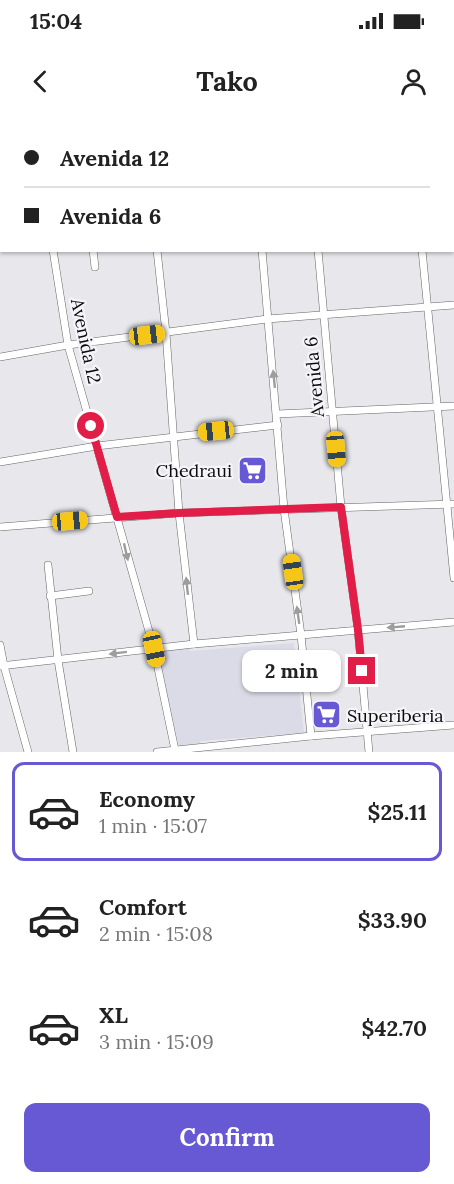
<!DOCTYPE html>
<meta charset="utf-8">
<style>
body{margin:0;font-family:Lora,serif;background:#f2f2f2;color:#222;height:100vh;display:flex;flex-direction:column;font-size:22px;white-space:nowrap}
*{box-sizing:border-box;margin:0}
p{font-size:20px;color:#767676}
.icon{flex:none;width:33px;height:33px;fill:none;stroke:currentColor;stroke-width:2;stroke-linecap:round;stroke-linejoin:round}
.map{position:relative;height:632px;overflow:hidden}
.drawer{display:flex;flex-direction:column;background:#fff;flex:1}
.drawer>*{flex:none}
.banner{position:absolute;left:0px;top:0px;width:454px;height:132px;box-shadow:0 2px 4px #0004;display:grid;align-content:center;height:132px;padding:0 24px;background:#fff}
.end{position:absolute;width:27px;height:27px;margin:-14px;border:8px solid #e11d48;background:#fff;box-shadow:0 0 0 3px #fff}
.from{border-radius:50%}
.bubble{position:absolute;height:42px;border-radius:12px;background:#fff;box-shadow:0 2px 4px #0004;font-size:20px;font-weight:700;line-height:42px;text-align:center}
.car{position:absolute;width:18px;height:36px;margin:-18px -9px;border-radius:8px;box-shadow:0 0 4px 2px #0007;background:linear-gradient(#f5c518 24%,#345 0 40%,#f5c518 0 76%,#345 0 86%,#f5c518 0)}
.banner b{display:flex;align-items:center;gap:21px;height:57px;font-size:22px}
.banner b+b{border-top:2px solid #e0e0e0}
.banner i{width:15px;height:15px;background:#222}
ul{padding:10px 0 0;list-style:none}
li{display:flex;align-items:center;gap:18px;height:99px;margin:0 12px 9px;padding:0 12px;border:3px solid transparent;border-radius:12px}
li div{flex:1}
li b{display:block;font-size:22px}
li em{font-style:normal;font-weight:700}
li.current{border-color:#6759d3}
li>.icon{width:54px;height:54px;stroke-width:1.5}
.cta{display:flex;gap:12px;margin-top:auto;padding:12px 24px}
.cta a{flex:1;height:69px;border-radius:12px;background:#6759d3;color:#fff;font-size:24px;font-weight:700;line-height:69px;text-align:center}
.status{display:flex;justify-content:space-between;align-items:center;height:42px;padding:0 30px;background:#fff;direction:ltr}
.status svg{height:16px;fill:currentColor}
header{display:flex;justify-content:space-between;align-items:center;height:78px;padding:0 24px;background:#fff;font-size:27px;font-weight:700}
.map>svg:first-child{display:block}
.built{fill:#dadbe6}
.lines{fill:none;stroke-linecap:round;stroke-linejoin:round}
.minor-casing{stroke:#646568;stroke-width:8}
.minor{stroke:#fff;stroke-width:7}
.oneway{fill:#9d9d9e}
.route{stroke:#e11d48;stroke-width:8}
.labels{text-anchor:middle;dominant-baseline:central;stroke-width:4.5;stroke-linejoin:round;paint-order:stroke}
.street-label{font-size:18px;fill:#0b0b0c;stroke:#f5f5f9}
.poi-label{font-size:18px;fill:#0b0b0c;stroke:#f5f5f9;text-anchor:end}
</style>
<div class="status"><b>15:04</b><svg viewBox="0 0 49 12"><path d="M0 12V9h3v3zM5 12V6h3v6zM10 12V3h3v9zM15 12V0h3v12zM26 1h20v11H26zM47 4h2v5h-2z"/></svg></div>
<header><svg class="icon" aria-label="back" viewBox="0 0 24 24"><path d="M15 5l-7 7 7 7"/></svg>Tako<svg class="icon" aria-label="person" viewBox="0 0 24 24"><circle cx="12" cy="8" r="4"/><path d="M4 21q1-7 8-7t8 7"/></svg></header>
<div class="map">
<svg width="454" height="632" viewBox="0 0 454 632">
<rect width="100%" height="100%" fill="#e8e8ec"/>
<path class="built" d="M294,523L304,613L200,621V626L179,627L158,531L189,527V531Z"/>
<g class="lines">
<defs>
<g id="minor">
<path d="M262,0L269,2"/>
<path d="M64,2V0"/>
<path d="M167,2V0"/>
<path d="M317,2L318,0"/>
<path d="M352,2L357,0"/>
<path d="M422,2L423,0"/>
<path d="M0,14L2,5"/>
<path d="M453,85H454"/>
<path d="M0,100H2"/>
<path d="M53,130L68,225L154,529L175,630"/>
<path d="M93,130L95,147"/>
<path d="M157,130L166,213L179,393L194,524"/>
<path d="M262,130L284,389L301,515L311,616"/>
<path d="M318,130L341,387L358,510L369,632"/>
<path d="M422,130L454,458"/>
<path d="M0,237L68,225L267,199L454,185"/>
<path d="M277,294L454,286"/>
<path d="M0,342L97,326L278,305"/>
<path d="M0,407L179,393L454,384"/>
<path d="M48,445L58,540L73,632"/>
<path d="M50,476L89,471"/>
<path d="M0,525L4,546L28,632"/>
<path d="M0,546L194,524L454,502"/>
<path d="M157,632L311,616L454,605"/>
</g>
</defs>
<use href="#minor" class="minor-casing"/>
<use href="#minor" class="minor"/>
</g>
<defs><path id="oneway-solid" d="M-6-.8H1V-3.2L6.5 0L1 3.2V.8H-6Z" transform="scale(1.5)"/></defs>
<g class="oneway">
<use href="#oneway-solid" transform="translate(274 259) rotate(-96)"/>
<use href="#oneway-solid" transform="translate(126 432) rotate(77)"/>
<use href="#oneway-solid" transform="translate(187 466) rotate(-96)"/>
<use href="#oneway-solid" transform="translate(298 495) rotate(-98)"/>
<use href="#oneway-solid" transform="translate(396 507) rotate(175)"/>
<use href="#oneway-solid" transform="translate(118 533) rotate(173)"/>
</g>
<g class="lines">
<path class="route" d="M91,306L117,397L179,393L341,387L358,510L362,551"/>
</g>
<defs>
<symbol id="supermarket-square" viewBox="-11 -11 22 22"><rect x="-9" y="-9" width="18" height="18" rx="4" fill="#6759d3" stroke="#f5f5f9"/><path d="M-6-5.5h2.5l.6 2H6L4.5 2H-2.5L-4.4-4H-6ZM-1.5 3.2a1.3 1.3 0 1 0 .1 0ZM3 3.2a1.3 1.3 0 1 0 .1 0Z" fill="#fff"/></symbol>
</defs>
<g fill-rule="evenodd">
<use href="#supermarket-square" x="236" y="334" width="33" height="33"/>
<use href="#supermarket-square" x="310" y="578" width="33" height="33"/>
</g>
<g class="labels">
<g class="street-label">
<text transform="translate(86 221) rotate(78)">Avenida 12</text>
<text transform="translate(314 257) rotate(-95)">Avenida 6</text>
</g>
<g class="poi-label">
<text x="232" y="350">Chedraui</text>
<text x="347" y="595" text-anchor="start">Superiberia</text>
</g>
</g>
</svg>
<i class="end from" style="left:91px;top:306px"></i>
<i class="end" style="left:362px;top:551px"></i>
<div class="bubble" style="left:242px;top:530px;width:99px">2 min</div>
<i class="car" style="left:147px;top:215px;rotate:83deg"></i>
<i class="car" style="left:216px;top:311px;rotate:264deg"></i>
<i class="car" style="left:336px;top:329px;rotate:175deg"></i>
<i class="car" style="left:70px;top:401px;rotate:85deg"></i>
<i class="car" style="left:293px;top:452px;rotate:352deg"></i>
<i class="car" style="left:154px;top:529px;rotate:168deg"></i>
<div class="banner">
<b><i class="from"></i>Avenida 12</b>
<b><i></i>Avenida 6</b>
</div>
</div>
<section class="drawer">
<ul>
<li class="current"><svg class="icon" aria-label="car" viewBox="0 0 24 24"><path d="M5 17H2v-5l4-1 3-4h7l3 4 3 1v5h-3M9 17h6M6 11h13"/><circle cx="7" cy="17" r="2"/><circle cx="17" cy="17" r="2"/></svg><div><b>Economy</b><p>1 min · 15:07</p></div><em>$25.11</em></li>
<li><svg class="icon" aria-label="car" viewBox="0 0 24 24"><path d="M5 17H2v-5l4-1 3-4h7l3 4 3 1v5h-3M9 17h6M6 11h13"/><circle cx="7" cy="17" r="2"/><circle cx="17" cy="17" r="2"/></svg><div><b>Comfort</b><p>2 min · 15:08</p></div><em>$33.90</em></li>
<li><svg class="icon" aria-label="car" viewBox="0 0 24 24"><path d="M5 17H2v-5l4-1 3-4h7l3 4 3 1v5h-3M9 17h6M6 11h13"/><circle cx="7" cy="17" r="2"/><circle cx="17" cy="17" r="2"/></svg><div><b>XL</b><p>3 min · 15:09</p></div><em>$42.70</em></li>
</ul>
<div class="cta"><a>Confirm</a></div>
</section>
